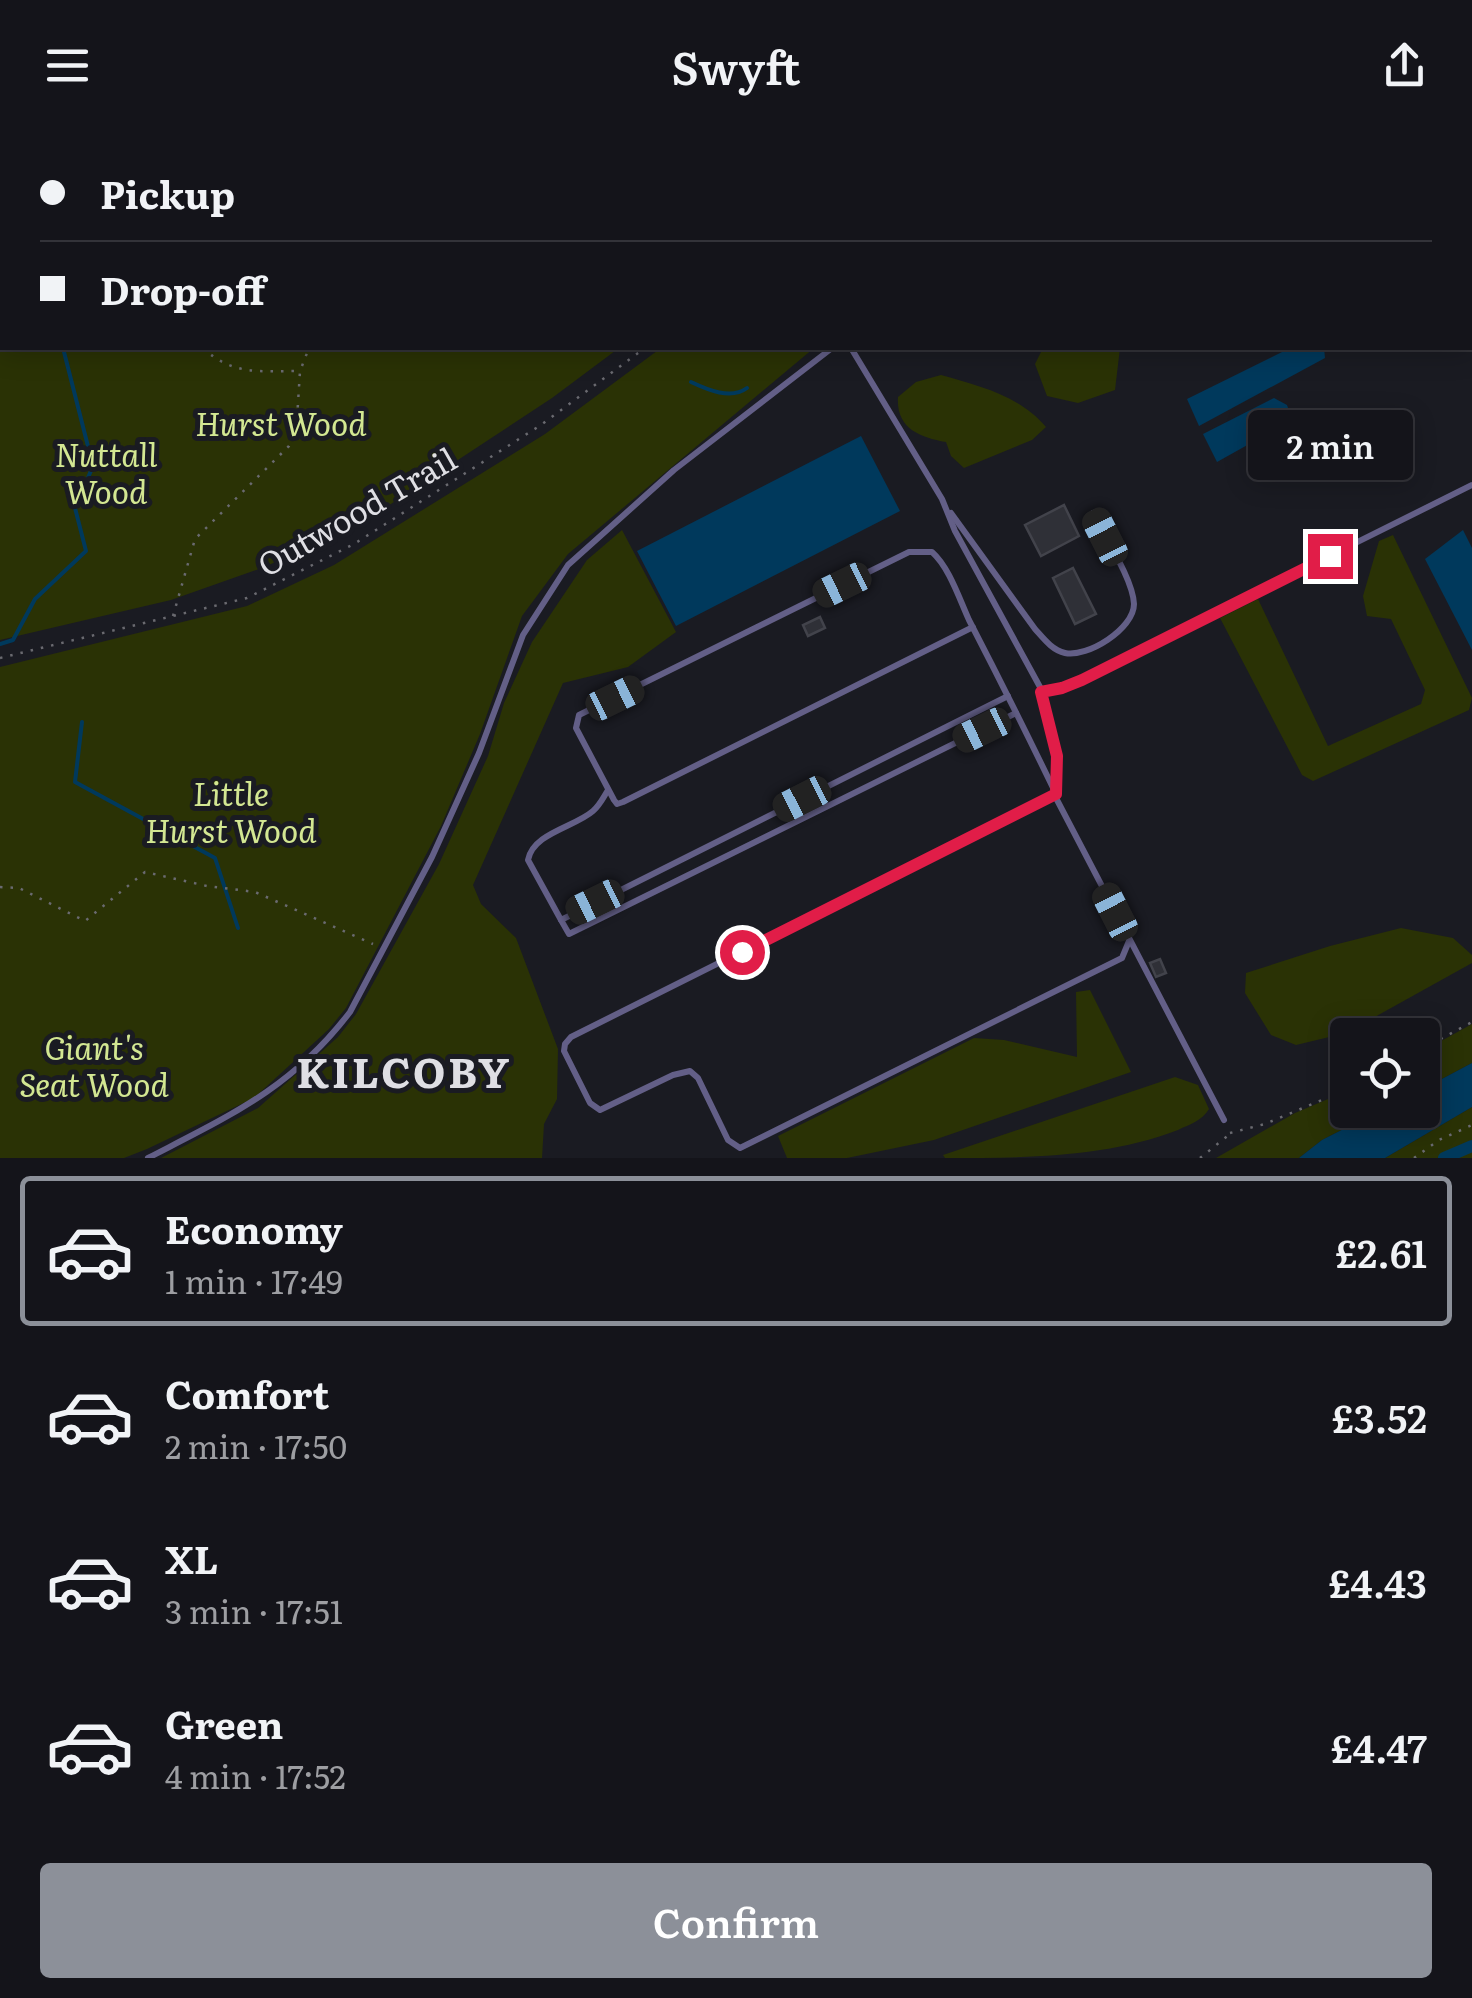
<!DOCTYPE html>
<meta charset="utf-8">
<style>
body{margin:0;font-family:Literata,serif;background:#212127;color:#f1f3f6;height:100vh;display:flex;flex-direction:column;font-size:38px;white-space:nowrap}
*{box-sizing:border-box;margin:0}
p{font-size:32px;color:#9d9ea2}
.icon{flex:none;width:55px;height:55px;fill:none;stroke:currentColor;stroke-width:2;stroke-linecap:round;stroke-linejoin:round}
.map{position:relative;height:1028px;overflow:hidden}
.side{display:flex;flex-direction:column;background:#14141a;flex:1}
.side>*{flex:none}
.hud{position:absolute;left:0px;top:0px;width:1472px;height:220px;box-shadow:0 5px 25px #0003,0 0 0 2px #333339;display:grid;align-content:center;height:220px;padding:0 40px;background:#14141a}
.controls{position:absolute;left:1330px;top:888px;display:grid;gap:20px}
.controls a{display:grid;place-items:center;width:110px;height:110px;border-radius:10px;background:#14141a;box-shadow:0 5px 25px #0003,0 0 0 2px #333339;font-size:50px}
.end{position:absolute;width:45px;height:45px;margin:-22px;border:12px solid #e11d48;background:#fff;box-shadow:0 0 0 5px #fff}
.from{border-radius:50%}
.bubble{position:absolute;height:70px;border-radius:10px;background:#14141a;box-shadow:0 5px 25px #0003,0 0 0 2px #333339;font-size:32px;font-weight:600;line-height:70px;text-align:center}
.car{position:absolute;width:30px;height:60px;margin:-30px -15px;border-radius:12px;box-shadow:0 0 8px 2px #0007;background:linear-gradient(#222 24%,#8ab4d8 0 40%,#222 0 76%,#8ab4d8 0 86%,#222 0)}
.hud b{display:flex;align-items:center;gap:35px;height:95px;font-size:38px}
.hud b+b{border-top:2px solid #333339}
.hud i{width:25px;height:25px;background:#f1f3f6}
ul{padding:18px 0 0;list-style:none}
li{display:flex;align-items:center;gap:30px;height:150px;margin:0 20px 15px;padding:0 20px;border:5px solid transparent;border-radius:10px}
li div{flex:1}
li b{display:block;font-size:38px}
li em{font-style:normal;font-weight:600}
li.on{border-color:#8c9099}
li>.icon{width:90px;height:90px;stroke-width:1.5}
.primary-button{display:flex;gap:20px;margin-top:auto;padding:20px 40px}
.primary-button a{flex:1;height:115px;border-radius:10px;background:#8c9099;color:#fff;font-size:40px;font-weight:600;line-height:115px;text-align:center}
header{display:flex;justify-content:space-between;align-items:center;height:130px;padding:0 40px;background:#14141a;font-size:45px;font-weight:600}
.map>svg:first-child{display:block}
.green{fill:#2a3205}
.water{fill:#00395c}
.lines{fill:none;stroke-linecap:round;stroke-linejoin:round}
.stream{stroke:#00395c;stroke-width:4}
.canal{stroke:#00395c;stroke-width:12}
.building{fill:#2f3037;stroke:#42434b;stroke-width:2.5}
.path{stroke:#6a6a70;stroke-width:2.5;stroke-dasharray:2.5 8;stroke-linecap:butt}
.lane{stroke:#635f87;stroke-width:6}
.route{stroke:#e11d48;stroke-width:12}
.labels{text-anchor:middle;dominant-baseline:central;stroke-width:10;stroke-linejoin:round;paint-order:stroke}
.park-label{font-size:32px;font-style:italic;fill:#d3e792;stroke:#1a1b22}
.street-label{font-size:32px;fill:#dfdfe4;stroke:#1a1b22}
.district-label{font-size:42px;font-weight:bold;letter-spacing:2.5px;fill:#dfdfe4;stroke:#1a1b22}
</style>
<header><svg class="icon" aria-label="menu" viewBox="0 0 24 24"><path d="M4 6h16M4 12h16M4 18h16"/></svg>Swyft<svg class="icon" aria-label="share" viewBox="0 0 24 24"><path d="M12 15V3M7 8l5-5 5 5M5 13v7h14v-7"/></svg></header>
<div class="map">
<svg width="1472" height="1028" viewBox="0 0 1472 1028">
<rect width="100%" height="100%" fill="#1a1b22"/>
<g class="green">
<path d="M0,0H920L2,2V218H619L552,268L359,395L262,438L171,470L0,510Z"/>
<path d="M661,218H814L568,424L522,486L480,604L441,696L346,878L329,899L254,968L147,1019L124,1028H0V537L247,476L334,435L545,304Z"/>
<path d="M1043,218H1120L1115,260L1078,273L1047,266L1035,234Z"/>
<path d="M941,245C980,256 1020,266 1046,297L1032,310L964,338L951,326L946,312C919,307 896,298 898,267L916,252Z"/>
<path d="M622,400L676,502L628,537L563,553L473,755L481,774L516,808L558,919L557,969L544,994L542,1028H161L258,978L338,907L356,884L439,734L488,626L504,573L532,512L587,430Z"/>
<path d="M1393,405L1472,568L1469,580L1313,651L1302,645L1220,488L1258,469L1328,616L1421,574L1425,560L1391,489L1367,486L1363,466L1379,411Z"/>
<path d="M1401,798L1453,808L1472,825V833L1346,903L1296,915L1271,905L1245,863L1246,843L1330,816Z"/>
<path d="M1090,860L1131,942L934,1010L847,1028H787L778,1006L974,908L1004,910L1077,927L1076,862Z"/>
<path d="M1472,894V933L1423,959V921Z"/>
<path d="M1175,947L1198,955L1209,979C1202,991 1190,994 1178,1000C1105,1028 1023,1028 945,1028L943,1025Z"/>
<path d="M1347,961L1348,980H1381L1322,1010L1299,1028H1216L1295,983Z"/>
<path d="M1472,977V1028H1385Z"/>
</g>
<g class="water">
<path d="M1290,218H1324L1325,228L1199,296L1187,269Z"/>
<path d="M1274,268L1287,275L1292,290L1217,332L1203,304Z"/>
<path d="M861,306L900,381L676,496L637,421Z"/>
<path d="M1463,400L1472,418V520L1425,429Z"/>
<path d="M1472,933V977L1385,1028H1299L1322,1010L1381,980H1422L1423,959Z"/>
</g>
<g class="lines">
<g class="stream">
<path d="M0,27L2,34"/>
<path d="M691,252C708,260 731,270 747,258"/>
<path d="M0,514L13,510L35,469L86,421L75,378L93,336L63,218"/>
<path d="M82,592L75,652L215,728L238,798"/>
</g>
<path class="canal" d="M1444,1028L1472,1016"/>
</g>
<g class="building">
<path d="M1064,375L1079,406L1041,426L1025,395Z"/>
<path d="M1073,438L1096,484L1075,494L1053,448Z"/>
<path d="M820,487L825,498L808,506L803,495Z"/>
<path d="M1160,829L1166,843L1156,847L1150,833Z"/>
</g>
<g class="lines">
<g class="path">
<path d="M73,0L74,2"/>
<path d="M467,0L468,2"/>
<path d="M949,2L953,0"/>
<path d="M203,218C233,246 261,241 300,241"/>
<path d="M173,486L195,409L289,316L297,289L300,241L309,218"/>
<path d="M0,528L247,468L354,414L541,295L645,218"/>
<path d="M0,757L19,758L85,791L145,742L207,756L255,762L373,814"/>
<path d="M1422,919L1472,892"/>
<path d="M1230,1003L1265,994L1348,959"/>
<path d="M1200,1028L1230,1004"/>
<path d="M1414,1028L1439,1010L1472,995"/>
</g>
<g class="lane">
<path d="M1082,2L1086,0"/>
<path d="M851,218L942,369L955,401L1040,557L1057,626L1056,668L1224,990"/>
<path d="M951,383L1035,499C1044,509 1052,520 1065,523C1087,528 1134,499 1134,474C1133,449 1104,406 1093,383"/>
<path d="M973,497L623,672L617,674L614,670L576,598L579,585L909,422H932C949,437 959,468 969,490C999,548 1028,606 1056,664L571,907L565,914L564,921L590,973L600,980L673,945L690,941L698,948L728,1010L740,1018L1122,828L1129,811"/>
<path d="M1041,562L1062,558L1082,549L1472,355"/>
<path d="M608,660C603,668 600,675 593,681C575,697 533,703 528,730L561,790L1008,566"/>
<path d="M561,790L569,804L1016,583"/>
<path d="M148,1028C231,985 292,958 350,882L432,727L479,623L523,505L568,435L674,340L832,218"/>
</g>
</g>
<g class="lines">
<path class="route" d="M742,822L1056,664L1057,626L1041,562L1062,558L1082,550L1330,426"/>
</g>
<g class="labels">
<g class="park-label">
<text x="281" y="292">Hurst Wood</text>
<text x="106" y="323">Nuttall<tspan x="106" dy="37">Wood</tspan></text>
<text x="231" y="662">Little<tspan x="231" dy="37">Hurst Wood</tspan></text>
<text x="94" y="916">Giant's<tspan x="94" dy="37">Seat Wood</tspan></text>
</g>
<g class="street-label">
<text transform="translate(356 380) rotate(-30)">Outwood Trail</text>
</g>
<g class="district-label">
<text x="404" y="940">KILCOBY</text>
</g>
</g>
</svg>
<div class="controls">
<a><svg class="icon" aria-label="locate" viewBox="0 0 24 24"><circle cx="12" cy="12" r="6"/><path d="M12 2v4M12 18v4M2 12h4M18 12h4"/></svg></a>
</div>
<i class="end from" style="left:742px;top:822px"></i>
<i class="end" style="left:1330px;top:426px"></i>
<div class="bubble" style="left:1248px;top:280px;width:165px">2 min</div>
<i class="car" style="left:1105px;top:407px;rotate:333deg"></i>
<i class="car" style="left:842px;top:455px;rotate:244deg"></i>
<i class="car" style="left:615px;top:568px;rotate:64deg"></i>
<i class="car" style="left:982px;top:600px;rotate:244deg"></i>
<i class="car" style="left:802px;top:669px;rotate:243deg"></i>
<i class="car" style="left:595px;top:772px;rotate:244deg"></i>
<i class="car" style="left:1115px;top:782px;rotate:333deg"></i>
<div class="hud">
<b><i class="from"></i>Pickup</b>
<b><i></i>Drop-off</b>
</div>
</div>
<section class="side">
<ul>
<li class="on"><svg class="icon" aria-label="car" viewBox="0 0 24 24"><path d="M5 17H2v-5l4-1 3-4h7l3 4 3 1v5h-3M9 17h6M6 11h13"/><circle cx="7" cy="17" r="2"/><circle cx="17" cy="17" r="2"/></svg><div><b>Economy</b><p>1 min · 17:49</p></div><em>£2.61</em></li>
<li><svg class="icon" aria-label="car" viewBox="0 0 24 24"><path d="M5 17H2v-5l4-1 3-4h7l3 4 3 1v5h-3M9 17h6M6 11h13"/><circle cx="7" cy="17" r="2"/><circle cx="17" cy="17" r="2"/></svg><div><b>Comfort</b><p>2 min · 17:50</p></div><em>£3.52</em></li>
<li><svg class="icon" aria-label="car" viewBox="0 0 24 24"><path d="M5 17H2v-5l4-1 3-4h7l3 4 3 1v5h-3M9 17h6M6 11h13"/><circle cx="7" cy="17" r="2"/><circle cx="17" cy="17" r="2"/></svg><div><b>XL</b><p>3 min · 17:51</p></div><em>£4.43</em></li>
<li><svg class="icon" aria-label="car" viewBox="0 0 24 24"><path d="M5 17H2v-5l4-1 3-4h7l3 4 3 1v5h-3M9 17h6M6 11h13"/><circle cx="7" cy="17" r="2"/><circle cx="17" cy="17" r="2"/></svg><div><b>Green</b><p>4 min · 17:52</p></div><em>£4.47</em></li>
</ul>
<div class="primary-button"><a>Confirm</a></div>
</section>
